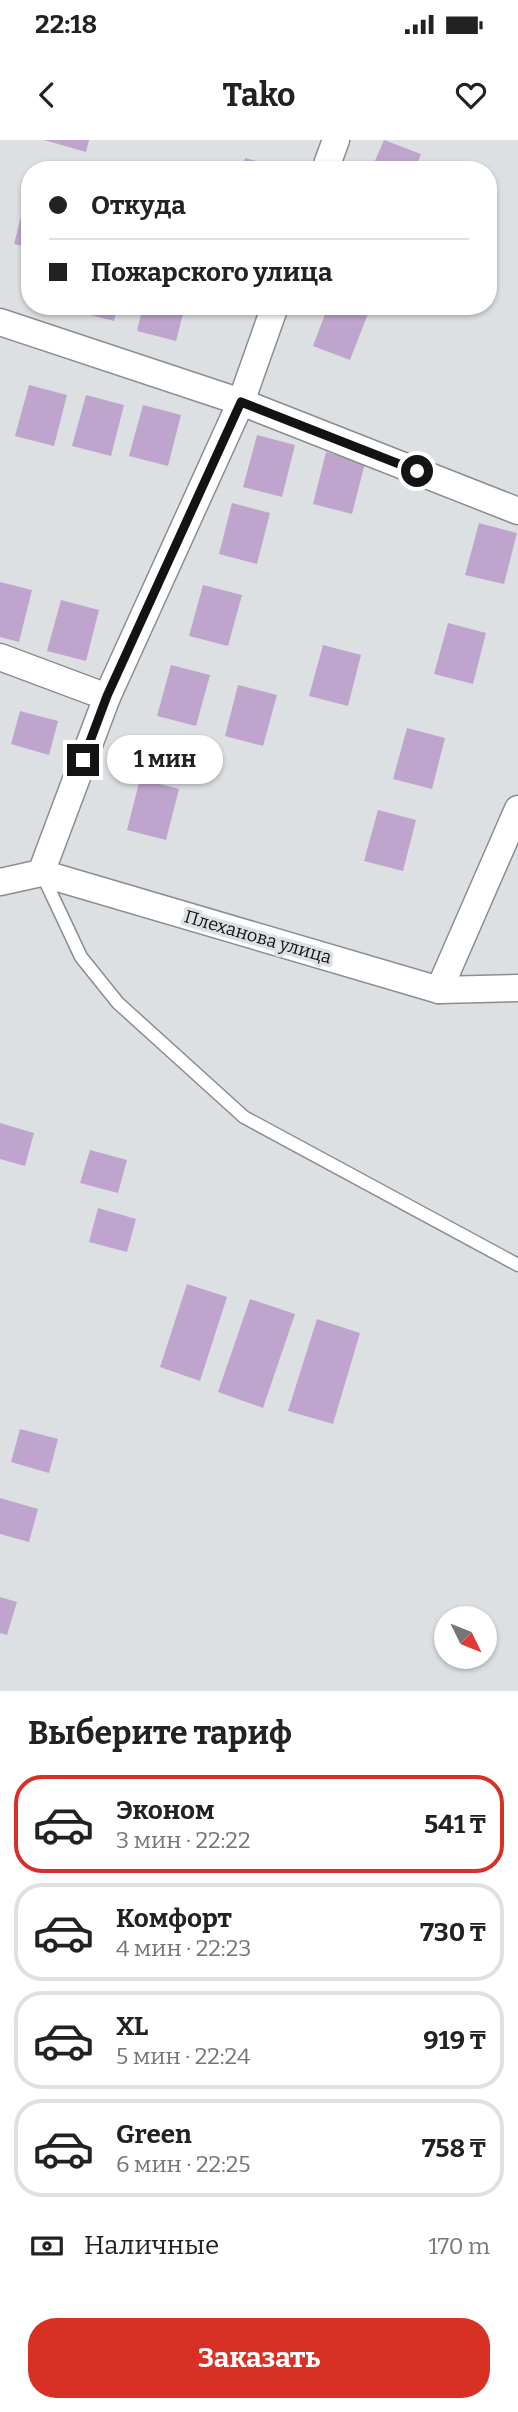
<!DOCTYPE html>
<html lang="ru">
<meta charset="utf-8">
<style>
body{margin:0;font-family:Bitter,serif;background:#f2f2f2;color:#222;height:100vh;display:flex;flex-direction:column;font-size:26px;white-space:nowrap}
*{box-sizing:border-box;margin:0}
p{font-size:23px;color:#767676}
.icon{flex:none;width:38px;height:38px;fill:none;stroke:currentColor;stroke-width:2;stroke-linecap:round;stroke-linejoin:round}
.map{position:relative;height:1551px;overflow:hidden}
.details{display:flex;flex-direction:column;background:#fff;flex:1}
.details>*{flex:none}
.top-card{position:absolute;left:21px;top:21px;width:476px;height:154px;border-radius:28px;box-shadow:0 2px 5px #0004;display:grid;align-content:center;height:154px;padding:0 28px;background:#fff}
.needle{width:46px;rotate:133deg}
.buttons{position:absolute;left:434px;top:1466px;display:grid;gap:14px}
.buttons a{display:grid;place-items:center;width:63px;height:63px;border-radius:50%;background:#fff;box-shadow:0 2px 5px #0004;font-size:35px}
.end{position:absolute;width:32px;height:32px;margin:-16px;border:9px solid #121313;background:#fff;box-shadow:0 0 0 4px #fff}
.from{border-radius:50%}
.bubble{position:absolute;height:49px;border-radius:24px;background:#fff;box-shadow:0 2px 5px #0004;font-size:23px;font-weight:700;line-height:49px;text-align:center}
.top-card b{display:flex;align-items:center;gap:24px;height:66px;font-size:26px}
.top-card b+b{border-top:2px solid #e0e0e0}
.top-card i{width:18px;height:18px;background:#222}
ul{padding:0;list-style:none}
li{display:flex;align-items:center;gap:21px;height:98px;margin:0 14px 10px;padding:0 14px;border:4px solid #e0e0e0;border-radius:28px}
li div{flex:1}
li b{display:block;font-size:26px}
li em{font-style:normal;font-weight:700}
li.selected{border-color:#d93025}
li>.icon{width:63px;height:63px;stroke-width:1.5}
h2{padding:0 28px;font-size:32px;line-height:84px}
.pay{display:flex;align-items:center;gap:18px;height:77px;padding:0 28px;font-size:26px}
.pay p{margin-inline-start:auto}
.button{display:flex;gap:14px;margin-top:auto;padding:14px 28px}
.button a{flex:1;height:80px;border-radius:28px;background:#d93025;color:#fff;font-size:28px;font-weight:700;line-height:80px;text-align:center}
.status{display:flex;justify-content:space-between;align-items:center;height:49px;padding:0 35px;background:#fff;direction:ltr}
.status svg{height:19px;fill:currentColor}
header{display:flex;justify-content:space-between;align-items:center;height:91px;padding:0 28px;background:#fff;font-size:32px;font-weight:700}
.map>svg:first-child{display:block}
.building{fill:#bfa5ce}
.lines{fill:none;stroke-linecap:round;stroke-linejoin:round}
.service-casing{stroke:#8b8d90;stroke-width:15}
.minor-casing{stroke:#8b8d90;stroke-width:29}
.service{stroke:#fff;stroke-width:12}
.minor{stroke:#fff;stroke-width:26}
.route{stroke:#121313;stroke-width:9}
.labels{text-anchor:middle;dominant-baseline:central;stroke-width:7;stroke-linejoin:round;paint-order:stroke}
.street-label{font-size:18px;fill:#121313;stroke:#dde0e2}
</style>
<div class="status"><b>22:18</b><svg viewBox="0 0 49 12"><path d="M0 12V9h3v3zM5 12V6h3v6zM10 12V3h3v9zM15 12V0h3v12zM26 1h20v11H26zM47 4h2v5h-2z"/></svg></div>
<header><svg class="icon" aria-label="back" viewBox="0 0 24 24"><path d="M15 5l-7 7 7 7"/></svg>Tako<svg class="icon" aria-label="heart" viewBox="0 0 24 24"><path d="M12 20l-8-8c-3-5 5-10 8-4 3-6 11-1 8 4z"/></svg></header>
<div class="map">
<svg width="518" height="1551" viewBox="0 0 518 1551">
<rect width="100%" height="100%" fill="#dde0e2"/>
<g class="building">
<path d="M44,0H89L86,12Z"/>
<path d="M384,0L421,14L415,30H371Z"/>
<path d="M245,18L287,29V30H242Z"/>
<path d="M27,53H30V108L14,104Z"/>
<path d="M76,166H118L114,181L75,171Z"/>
<path d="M143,166H185L176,201L137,191Z"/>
<path d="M328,166H358L369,171L350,220L313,206Z"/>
<path d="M29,245L67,255L54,306L15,296Z"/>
<path d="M86,255L124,265L111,316L72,306Z"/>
<path d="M143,265L181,275L168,326L129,316Z"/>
<path d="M257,295L295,305L282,357L243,347Z"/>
<path d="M326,312L365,323L352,374L313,364Z"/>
<path d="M232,363L270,373L257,424L219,414Z"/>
<path d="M479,383L517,393L504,444L465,435Z"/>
<path d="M0,442L32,450L19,502L0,497Z"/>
<path d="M203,445L242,455L228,506L189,496Z"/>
<path d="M61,460L99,470L86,521L47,511Z"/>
<path d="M448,483L486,493L473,544L434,534Z"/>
<path d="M323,505L361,515L348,566L309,556Z"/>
<path d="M171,525L210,535L196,586L157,576Z"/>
<path d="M238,545L277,555L263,606L225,596Z"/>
<path d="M20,571L58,581L49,615L11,604Z"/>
<path d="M407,588L445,598L432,649L393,639Z"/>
<path d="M140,639L179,649L166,700L127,690Z"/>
<path d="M378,670L416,680L403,731L364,721Z"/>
<path d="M0,983L34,993L25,1026L0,1019Z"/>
<path d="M90,1010L127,1020L118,1053L80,1043Z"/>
<path d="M98,1068L136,1079L127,1112L89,1102Z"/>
<path d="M187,1144L227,1157L200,1241L160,1227Z"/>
<path d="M250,1159L295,1174L263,1268L218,1252Z"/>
<path d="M317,1179L360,1193L333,1284L288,1271Z"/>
<path d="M20,1289L58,1299L49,1333L11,1322Z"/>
<path d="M0,1358L38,1369L29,1402L0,1394Z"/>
<path d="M0,1457L17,1462L7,1495L0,1493Z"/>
</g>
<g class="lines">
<defs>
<path id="service" d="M43,736L81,817L118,863L244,977L518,1125"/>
<g id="minor">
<path d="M325,30L336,0"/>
<path d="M0,182L241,262L518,371"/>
<path d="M0,517L107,557"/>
<path d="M41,733L107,557L241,262L275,166"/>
<path d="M0,742L41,733L439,850L518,848"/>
<path d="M439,850L518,669"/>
</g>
</defs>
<use href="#service" class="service-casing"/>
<use href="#minor" class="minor-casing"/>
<use href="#service" class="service"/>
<use href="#minor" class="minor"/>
</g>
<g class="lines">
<path class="route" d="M83,620L107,556L241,262L417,331"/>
</g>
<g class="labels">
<g class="street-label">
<text transform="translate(258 797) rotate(16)">Плеханова улица</text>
</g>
</g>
</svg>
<div class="buttons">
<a><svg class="needle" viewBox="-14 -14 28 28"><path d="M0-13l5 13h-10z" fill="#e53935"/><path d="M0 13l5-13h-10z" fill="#767676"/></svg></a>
</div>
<i class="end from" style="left:417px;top:331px"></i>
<i class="end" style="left:83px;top:620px"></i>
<div class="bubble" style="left:107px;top:595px;width:116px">1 мин</div>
<div class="top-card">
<b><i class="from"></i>Откуда</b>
<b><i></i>Пожарского улица</b>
</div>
</div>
<section class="details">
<h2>Выберите тариф</h2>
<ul>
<li class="selected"><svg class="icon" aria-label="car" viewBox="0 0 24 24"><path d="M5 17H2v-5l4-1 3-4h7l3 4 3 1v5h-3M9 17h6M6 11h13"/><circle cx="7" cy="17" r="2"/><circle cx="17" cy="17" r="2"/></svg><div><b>Эконом</b><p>3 мин · 22:22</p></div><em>541 ₸</em></li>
<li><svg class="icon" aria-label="car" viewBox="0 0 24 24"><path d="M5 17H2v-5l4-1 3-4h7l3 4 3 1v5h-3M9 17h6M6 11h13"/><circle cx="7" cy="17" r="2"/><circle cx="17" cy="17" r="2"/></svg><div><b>Комфорт</b><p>4 мин · 22:23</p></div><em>730 ₸</em></li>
<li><svg class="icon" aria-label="car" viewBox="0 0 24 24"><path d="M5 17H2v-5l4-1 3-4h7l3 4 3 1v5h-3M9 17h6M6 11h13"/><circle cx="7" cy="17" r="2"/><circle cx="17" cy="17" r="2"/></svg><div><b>XL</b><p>5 мин · 22:24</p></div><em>919 ₸</em></li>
<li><svg class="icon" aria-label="car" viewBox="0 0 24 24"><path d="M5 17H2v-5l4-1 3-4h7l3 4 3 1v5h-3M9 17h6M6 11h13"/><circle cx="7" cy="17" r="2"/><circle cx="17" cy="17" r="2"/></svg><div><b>Green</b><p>6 мин · 22:25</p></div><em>758 ₸</em></li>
</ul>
<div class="pay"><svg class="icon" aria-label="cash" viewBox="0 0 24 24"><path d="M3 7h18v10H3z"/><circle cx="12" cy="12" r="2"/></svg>Наличные<p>170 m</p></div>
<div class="button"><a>Заказать</a></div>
</section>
